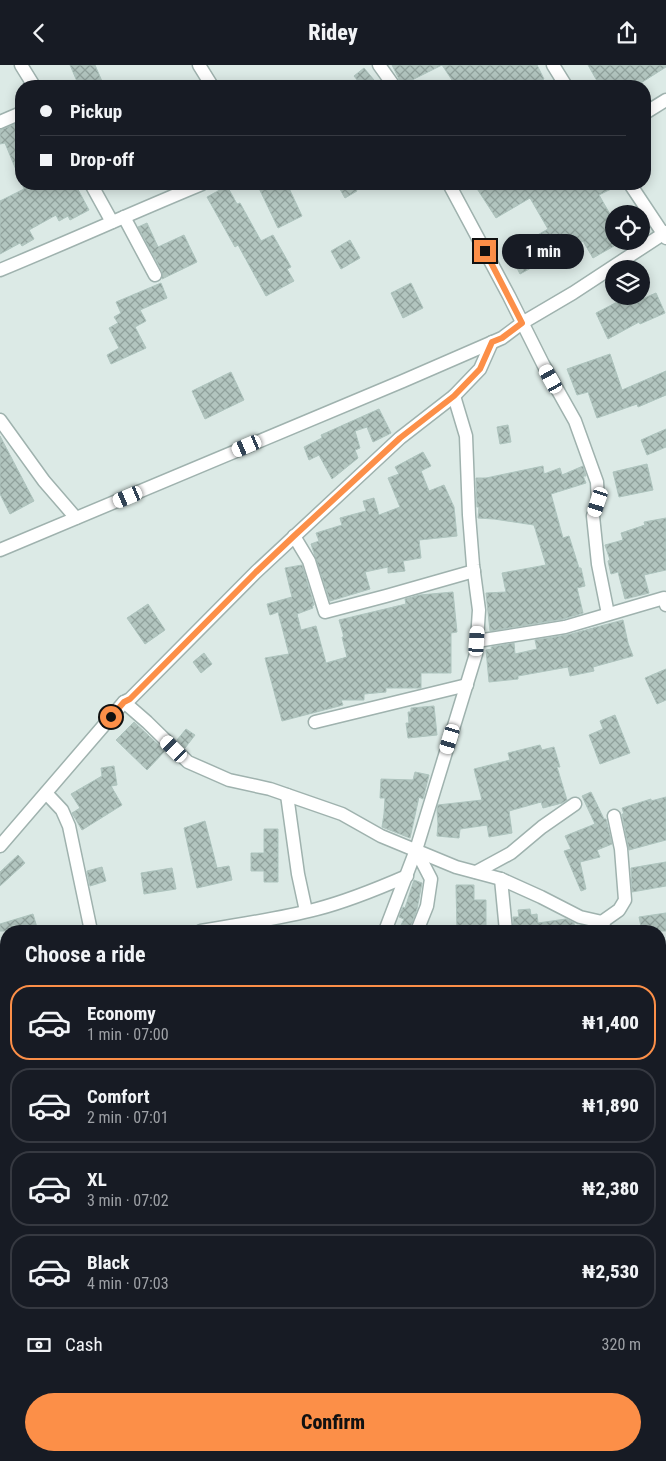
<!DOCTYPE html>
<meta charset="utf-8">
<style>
body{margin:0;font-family:"Roboto Condensed",sans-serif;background:#20242c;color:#f1f3f6;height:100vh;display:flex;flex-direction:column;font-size:19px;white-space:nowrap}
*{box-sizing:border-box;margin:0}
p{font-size:16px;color:#9ea1a6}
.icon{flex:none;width:28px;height:28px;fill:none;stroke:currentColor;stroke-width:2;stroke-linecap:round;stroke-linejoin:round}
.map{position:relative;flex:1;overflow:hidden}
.details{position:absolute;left:0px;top:860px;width:666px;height:536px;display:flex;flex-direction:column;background:#171b24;border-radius:20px 20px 0 0;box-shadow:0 2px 12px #0003}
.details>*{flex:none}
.guide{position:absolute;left:15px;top:15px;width:636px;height:110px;border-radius:20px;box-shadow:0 2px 12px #0003;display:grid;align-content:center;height:110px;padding:0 25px;background:#171b24}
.buttons{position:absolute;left:605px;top:140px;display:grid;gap:10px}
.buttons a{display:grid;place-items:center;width:45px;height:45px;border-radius:50%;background:#171b24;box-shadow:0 2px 12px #0003;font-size:25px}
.end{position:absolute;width:22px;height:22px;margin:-11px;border:6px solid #fc8f48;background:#111;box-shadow:0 0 0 2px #111}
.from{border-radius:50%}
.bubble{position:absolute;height:35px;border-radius:18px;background:#171b24;box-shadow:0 2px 12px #0003;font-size:16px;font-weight:800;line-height:35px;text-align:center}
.car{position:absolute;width:15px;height:30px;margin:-15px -8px;border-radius:6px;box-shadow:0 0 4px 1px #0007;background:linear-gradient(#fff 24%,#345 0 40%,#fff 0 76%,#345 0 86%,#fff 0)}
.guide b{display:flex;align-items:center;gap:18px;height:48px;font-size:19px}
.guide b+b{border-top:1px solid #363941}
.guide i{width:12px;height:12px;background:#f1f3f6}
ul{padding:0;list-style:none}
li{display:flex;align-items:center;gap:15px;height:75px;margin:0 10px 8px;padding:0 15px;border:2px solid #363941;border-radius:20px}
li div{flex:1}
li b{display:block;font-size:19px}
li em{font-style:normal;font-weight:800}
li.selected{border-color:#fc8f48}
li>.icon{width:45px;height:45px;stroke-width:1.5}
h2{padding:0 25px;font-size:22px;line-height:60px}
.pay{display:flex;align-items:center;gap:12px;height:55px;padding:0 25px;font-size:19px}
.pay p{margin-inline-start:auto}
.cta{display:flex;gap:10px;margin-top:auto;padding:10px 25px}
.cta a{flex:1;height:58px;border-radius:30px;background:#fc8f48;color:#111;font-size:20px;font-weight:800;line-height:58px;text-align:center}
header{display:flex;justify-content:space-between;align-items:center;height:65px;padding:0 25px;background:#171b24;font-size:22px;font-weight:800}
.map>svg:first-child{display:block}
.building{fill:url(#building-cross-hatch);stroke:#aec4be}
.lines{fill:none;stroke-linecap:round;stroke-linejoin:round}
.minor-casing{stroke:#9fb2ae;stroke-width:15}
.minor{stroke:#fff;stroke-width:12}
.route{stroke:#fc8f48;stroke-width:6}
</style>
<header><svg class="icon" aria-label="back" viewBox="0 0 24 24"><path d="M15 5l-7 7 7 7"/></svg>Ridey<svg class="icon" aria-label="share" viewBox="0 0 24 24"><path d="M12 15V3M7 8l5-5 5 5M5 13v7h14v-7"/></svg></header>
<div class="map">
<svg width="666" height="1396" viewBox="0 0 666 1396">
<defs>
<pattern id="building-cross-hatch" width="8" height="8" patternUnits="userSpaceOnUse" patternTransform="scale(1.25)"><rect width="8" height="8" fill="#b2c5bf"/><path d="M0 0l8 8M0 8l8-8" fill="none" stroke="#90a19c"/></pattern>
</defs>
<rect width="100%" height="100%" fill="#dceae6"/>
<g class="building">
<path d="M70,0H95L104,21H79Z"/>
<path d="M392,0H537L544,14L529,21H456L442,0L402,20Z"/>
<path d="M588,0H666V2L636,21H600Z"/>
<path d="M364,3L379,21H362L354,11Z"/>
<path d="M21,57V117L5,78L0,79V65Z"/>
<path d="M22,119H75L89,145L70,155L68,151L59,156L56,150L29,165L34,174L22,181L20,178L0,189V136L24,124Z"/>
<path d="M257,119H287L302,151L278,163Z"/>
<path d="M337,119H353L357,126L345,133Z"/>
<path d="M474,119H621L599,130L614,156V181L593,193L583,176L546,198L544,196L520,209L512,193L523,187L520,180L548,164L530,133L496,153Z"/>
<path d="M227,121L237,139L240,138L261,176L273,170L291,202L287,204L294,216L266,231L238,180L235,182L207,132Z"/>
<path d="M147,158L158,182L184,170L197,197L162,214V206L138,162Z"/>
<path d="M350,175L360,193L341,204L331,186Z"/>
<path d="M161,218L167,233L140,245L146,256L135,262L146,283L111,299L107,290L119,283L109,263L118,258L114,252L121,248L116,237Z"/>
<path d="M411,218L423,243L403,253L391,228Z"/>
<path d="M656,228L665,248L640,259L639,257L608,274L596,248L625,233L628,240Z"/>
<path d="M610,289L622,325L666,306V330L638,342L637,339L597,353L588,327L577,330L567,304Z"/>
<path d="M231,307L244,335L205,354L192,326Z"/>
<path d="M379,344L391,368L373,377L367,362L355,366L360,383L355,385L358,393L332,414L319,390L309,395L304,382L322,373L321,370Z"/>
<path d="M508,360L511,377L500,379L497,362Z"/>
<path d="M666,364V382L647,390L641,375Z"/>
<path d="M0,371L34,436L10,449L0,429Z"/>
<path d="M423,387L431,401L421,406L429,426L444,420L454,442L457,471L419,475L421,493L403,496L405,506L388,508V502L365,507L370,524L330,536L311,479L319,476L316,468L342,460L340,453L366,446L363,436L374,433L379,450L400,442L388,413L399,409L395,402Z"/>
<path d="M647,399L653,425L619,432L613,407Z"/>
<path d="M543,401L544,409L560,403L562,410L583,401L586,411H583L586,418L551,429L563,473L569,471L579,503H581L585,521L577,523L583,548L563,554L490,566L486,528L506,527L502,508L546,500L534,460L494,454L478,453L479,442H477L476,413H486Z"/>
<path d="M666,453V505L644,510L649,528L625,534L618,507L611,509L608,496L610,495L605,480L623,475L621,468L645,460L644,457Z"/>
<path d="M302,500L314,540L312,541L313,543L297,549L301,565L316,561L326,598L347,592L342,572H344L339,555L406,539L405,534L420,530L453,527L457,567L451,568V608H421V623H386V627L364,629V635H341L343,640L282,656L265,593L289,589L278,547L270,550L267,539L292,532L285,503Z"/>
<path d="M148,539L165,565L145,579L127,553Z"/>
<path d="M623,555L628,578L633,591L593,602L594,606L570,611L568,602L518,611V614L489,617L486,585L492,584L491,582L514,578L515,589L537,584L535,575L567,570Z"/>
<path d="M204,588L212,599L201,608L193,597Z"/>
<path d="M666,604V635L657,639L645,613Z"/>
<path d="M434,641L437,670L408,673L406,658H409L408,647H411V643Z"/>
<path d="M615,650L630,688L600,699L589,670L603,664L600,656Z"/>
<path d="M134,657L165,686L147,705L116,675Z"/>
<path d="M186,664L195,670L185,683L177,675Z"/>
<path d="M540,680L542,685L554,682L560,702H557L567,735L562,738L543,743L541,737L509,746L512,768L489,772L487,760L460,764L459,773L437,771L438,759L437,745L438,740L482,735L474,704L510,695L508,688Z"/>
<path d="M114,701L117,720L111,721L122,740L82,765L72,748L80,743L71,729L102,711L101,703Z"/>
<path d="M415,707L429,710L423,734L419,732L410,773L382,762L384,749L385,733H380L381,714L413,715Z"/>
<path d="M591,727L604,754H606L612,779L597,785L600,792L580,797L586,824L581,826L564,786L571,784L565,771L595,759L582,731Z"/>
<path d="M666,732V775L629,785L622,749H624L622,743L651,734V736Z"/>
<path d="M205,756L217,803L229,801L232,815L197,823L184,763Z"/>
<path d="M264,764H278V817H264V806H251V788H264Z"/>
<path d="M18,790L25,798L0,821V807Z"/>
<path d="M666,797V821L632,827L631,803Z"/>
<path d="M102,802L106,816L90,821L87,806Z"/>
<path d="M172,803L176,824L144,829L141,808Z"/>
<path d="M414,815L422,818L417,844L409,866H398L404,854L399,852L403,842L405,843Z"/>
<path d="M456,820H474V835H486V866H457Z"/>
<path d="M530,844L531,850L537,849L538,858L566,854L574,858L575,866H514L513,852H519L518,845Z"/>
<path d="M666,848V866H642L639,852Z"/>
<path d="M33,849L38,866H0V859Z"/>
</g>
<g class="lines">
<defs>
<g id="minor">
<path d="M21,0L34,21"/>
<path d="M199,0L212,21"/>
<path d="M379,0L394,21"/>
<path d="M553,0L566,21"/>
<path d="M645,48L666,35"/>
<path d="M0,57L21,48"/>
<path d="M91,119L112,157"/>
<path d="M449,119L509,231L543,299L575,356L597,417L598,437L593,451L598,499L608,549"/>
<path d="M630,119L666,173"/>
<path d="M124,152L155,210"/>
<path d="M0,205C68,177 134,147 202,119"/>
<path d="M0,355L44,416L76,453"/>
<path d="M294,471L309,496L325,547L386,531L474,506"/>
<path d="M0,485L403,316L502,273L522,258L573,228L666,167"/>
<path d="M477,576L565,562L664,533L666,540"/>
<path d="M124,637L147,657L188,697L229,715L270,724L342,749L381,771L456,802L501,814L541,832L580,852L602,857L606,866"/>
<path d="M315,657L467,620"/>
<path d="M46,728L62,745L69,761L91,866"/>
<path d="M287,730L298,809L306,846"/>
<path d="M0,781L124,637L130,634L256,507L400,373L454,331L480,304L492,277"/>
<path d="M416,785L431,814L427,841L417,866"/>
<path d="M476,807L511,788L542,762L575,739"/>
<path d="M501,814L506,866"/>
<path d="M602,857L619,845L625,835L621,784L614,751"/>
<path d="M201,866C240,859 279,854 317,844C348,836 377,824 407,811"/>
<path d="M385,866L416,785L476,589L479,545L473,500L469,450L466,371L454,331"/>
<path d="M0,956L6,955"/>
<path d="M0,1022L6,1034"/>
<path d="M0,1106L6,1102"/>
<path d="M660,1112L666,1110"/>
<path d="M660,1242H666"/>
<path d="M0,1285L6,1281"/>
<path d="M660,1309H666"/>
<path d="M128,1390L129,1396"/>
<path d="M149,1390L150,1396"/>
<path d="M614,1390L615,1396"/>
<path d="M51,1396L52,1390"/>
<path d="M326,1396L329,1390"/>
<path d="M391,1396V1390"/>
<path d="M572,1396L585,1390"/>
</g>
</defs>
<use href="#minor" class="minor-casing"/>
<use href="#minor" class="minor"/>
</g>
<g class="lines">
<path class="route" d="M111,652L124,637L130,634L256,507L294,471L400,373L454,331L480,304L492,277L502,273L522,258L485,186"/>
</g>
</svg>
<div class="buttons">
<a><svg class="icon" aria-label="locate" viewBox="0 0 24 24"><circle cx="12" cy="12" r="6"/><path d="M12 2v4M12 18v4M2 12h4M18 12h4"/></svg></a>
<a><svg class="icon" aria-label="layers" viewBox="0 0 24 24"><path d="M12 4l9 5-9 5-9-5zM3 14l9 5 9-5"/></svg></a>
</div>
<i class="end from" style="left:111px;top:652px"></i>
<i class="end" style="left:485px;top:186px"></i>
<div class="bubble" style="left:502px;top:169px;width:82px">1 min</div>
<i class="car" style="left:551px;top:314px;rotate:331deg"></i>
<i class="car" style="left:247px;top:381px;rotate:247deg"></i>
<i class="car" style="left:128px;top:432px;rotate:247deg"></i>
<i class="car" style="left:598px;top:437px;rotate:198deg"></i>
<i class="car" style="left:477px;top:576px;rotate:4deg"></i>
<i class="car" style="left:450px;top:674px;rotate:197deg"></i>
<i class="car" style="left:174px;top:684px;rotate:315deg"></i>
<div class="guide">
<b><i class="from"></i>Pickup</b>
<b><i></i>Drop-off</b>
</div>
<section class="details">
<h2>Choose a ride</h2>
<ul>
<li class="selected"><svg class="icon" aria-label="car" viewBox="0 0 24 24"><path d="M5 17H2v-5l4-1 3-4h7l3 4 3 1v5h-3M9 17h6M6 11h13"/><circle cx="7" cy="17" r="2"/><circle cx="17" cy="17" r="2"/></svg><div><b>Economy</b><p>1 min · 07:00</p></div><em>₦1,400</em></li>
<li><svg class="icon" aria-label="car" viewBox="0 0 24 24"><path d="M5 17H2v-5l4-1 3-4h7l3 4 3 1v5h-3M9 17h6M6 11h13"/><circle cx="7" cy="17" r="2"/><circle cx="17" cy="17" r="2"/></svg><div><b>Comfort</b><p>2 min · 07:01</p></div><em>₦1,890</em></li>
<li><svg class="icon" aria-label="car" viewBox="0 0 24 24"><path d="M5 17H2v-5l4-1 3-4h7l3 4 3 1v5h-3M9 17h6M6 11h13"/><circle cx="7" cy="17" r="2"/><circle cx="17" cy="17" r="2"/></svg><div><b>XL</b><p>3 min · 07:02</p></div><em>₦2,380</em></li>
<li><svg class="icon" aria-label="car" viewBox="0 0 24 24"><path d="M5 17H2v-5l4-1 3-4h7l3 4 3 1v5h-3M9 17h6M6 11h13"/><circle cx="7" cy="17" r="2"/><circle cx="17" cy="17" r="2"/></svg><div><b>Black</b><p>4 min · 07:03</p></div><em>₦2,530</em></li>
</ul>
<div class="pay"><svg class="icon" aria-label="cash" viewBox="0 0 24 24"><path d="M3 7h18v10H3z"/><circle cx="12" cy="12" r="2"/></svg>Cash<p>320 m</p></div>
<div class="cta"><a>Confirm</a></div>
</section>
</div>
